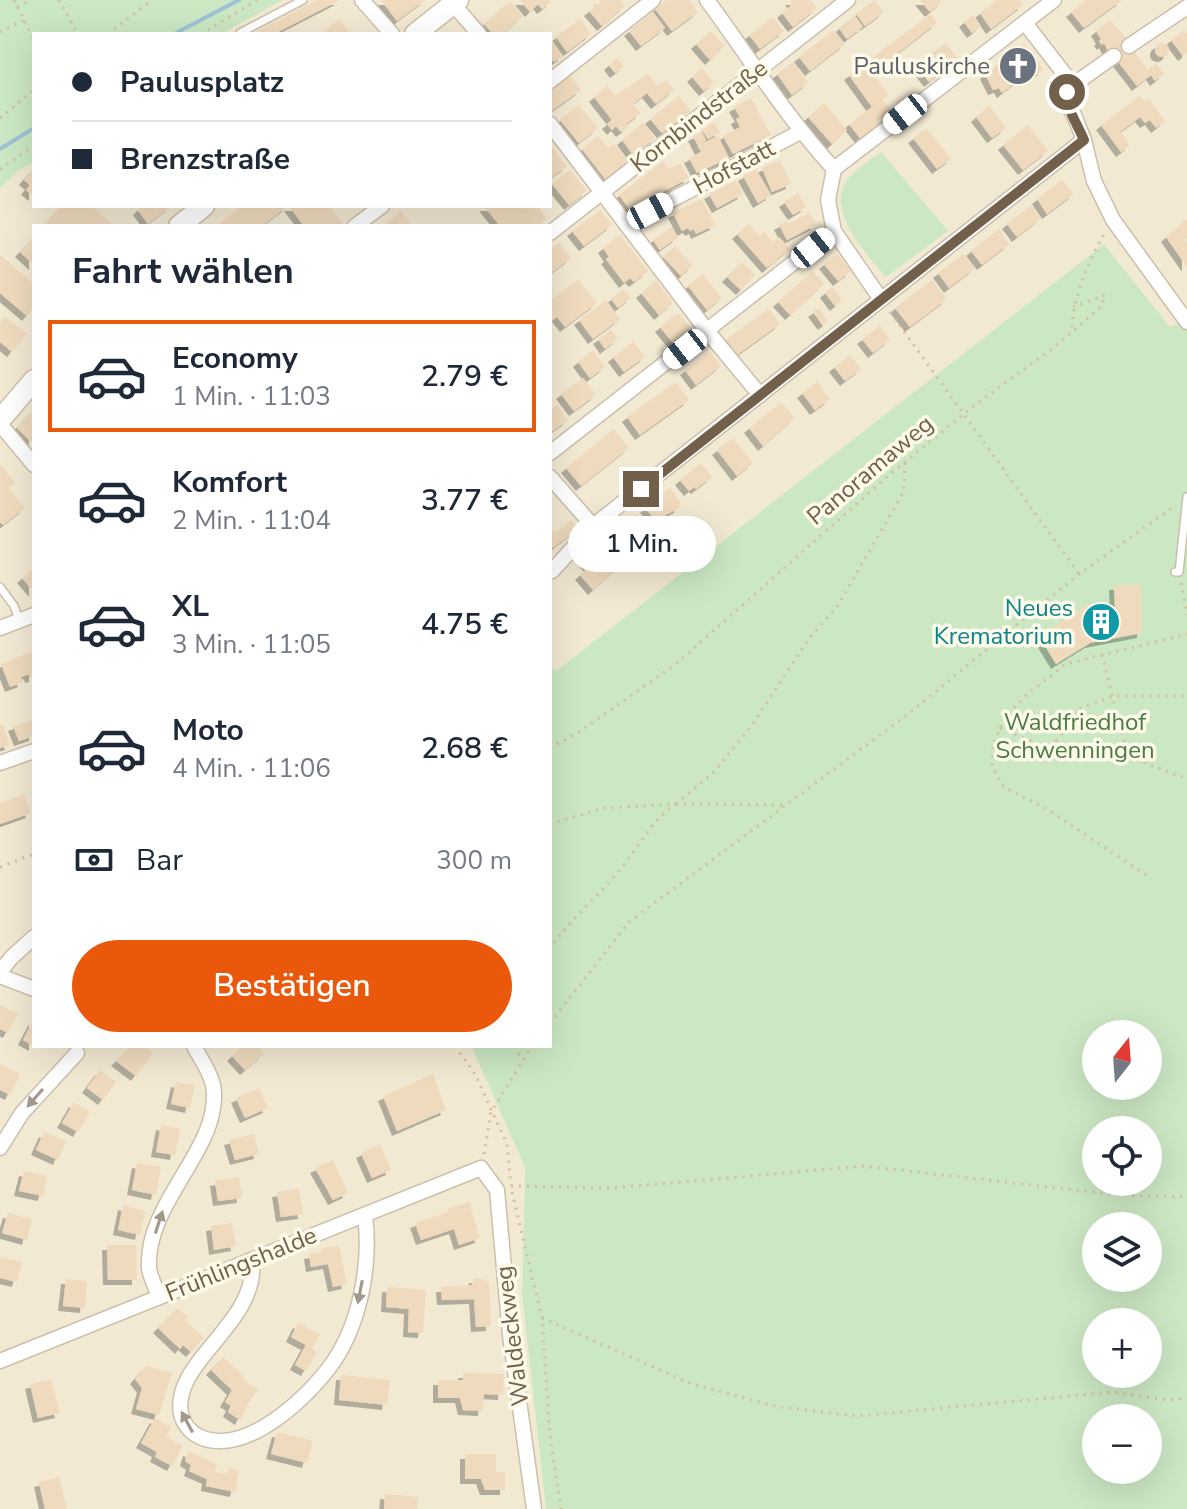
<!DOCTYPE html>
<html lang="de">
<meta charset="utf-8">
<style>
body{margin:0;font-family:"Nunito Sans",sans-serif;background:#f2f2f3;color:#1f2937;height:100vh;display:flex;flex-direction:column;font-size:30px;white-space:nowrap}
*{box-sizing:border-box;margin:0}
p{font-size:26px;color:#747a83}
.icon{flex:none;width:44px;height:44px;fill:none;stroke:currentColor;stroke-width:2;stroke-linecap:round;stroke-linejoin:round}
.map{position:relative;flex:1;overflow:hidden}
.details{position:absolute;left:32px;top:224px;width:520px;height:824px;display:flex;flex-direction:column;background:#fff;border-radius:0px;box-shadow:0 8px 32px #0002}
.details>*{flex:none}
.banner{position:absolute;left:32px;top:32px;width:520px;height:176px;border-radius:0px;box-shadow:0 8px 32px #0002;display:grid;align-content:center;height:176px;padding:0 40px;background:#fff}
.needle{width:52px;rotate:17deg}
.controls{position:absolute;left:1082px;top:1020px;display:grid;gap:16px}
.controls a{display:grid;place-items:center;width:80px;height:80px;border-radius:50%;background:#fff;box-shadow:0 8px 32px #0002;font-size:40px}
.end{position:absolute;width:36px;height:36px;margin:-18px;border:10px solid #72604b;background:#fff;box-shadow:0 0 0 4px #fff}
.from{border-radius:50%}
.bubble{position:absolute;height:56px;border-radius:28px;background:#fff;box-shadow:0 8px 32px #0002;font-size:26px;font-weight:600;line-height:56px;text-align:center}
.car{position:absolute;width:24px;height:48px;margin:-24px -12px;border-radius:10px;box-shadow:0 0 6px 2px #0007;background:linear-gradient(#fff 24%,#345 0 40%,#fff 0 76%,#345 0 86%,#fff 0)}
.banner b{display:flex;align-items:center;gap:28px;height:76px;font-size:30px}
.banner b+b{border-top:2px solid #e0e1e3}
.banner i{width:20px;height:20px;background:#1f2937}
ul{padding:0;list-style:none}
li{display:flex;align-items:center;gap:24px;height:112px;margin:0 16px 12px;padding:0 24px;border:4px solid transparent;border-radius:0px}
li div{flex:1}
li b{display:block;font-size:30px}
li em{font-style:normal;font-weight:600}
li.current{border-color:#ea580c}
li>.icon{width:72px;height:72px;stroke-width:1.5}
h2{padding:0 40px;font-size:36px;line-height:96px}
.pay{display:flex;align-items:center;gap:20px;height:88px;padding:0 40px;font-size:30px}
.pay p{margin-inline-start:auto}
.cta{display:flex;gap:16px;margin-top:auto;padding:16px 40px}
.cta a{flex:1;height:92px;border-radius:48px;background:#ea580c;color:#fff;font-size:32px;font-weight:600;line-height:92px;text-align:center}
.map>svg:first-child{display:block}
.residential{fill:#f2e9d3}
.green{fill:#cbe7c3;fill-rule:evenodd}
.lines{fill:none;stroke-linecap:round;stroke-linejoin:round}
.stream{stroke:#a0c3d4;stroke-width:4}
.building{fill:#efdabd;filter:url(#shadow)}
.service-casing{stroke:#ccbfab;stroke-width:10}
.minor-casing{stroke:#ccbfab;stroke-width:17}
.secondary-casing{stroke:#cec0a9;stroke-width:23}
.path{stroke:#d3bea0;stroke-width:3;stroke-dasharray:2 6;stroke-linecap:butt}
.service{stroke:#fff;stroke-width:7}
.minor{stroke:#fff;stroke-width:14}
.secondary{stroke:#fff;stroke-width:20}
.oneway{fill:#a3988a}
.route{stroke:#72604b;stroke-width:10}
.labels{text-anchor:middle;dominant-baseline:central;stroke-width:7;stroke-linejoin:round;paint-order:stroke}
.worship-label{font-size:24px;fill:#5b616d;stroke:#fefaea;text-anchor:end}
.street-label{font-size:24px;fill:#72604b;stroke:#fefaea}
.culture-label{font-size:24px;fill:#0d838f;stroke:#fefaea;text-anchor:end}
.park-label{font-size:24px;fill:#4c7c46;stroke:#fefaea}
</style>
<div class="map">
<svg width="1187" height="1509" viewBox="0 0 1187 1509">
<defs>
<filter id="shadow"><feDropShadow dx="-5" dy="5" stdDeviation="0" flood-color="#0004"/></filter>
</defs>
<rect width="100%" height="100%" fill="#fbf6e4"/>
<path class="residential" d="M283,0H1187V319L1171,328L1104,244L556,671L550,668V226H34V1046H471L525,1167L522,1294L546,1509H0V188L18,171L34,162V206H550V34H221Z"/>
<g class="green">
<path d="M0,0H283L221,34H34V162L18,171L0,188Z"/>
<path d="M881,152L948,231L886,277C869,258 829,214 844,185C852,171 868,161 881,152Z"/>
<path d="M1104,244L1170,327L1187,320V1509H546L522,1294L525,1167L471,1046H550V668L556,671ZM1096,1034H1148V1086H1096ZM1096,1130H1148V1182H1096ZM1096,1226H1148V1278H1096ZM1096,1322H1148V1374H1096ZM1096,1418H1148V1470H1096Z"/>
</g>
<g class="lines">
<g class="stream">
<path d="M174,34L239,0"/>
<path d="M0,149L34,128"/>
</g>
</g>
<g class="building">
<path d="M317,0H340L274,34H251Z"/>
<path d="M381,0H425L397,21Z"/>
<path d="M520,0H549L551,2L542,9L538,4L530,12Z"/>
<path d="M599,0H620L625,6L602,26L589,11L601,2Z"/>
<path d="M667,0H689L698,12L672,31L655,9Z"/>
<path d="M790,0H810L817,8L793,27L782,13L793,4Z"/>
<path d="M875,0L884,12L865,26L856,14Z"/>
<path d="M920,0H940L942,2L930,12Z"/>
<path d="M997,0H1019L1023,5L991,29L980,13Z"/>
<path d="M1087,0H1122L1084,28L1071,12Z"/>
<path d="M510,1L523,16L503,34H493L484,24Z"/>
<path d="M653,12L665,28L641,46L629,31Z"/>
<path d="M931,14L937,23L872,73L888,94L882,99L894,114L860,138L849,124L872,107L849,75Z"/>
<path d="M973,15L981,26L972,33L964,22Z"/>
<path d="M855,16L863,27L847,39L839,28Z"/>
<path d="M773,17L784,31L760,49L749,35Z"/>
<path d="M339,19L351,34H321L326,30Z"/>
<path d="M580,19L591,34L567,52L556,37Z"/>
<path d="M1110,20L1130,42L1128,44L1148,70L1156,63L1164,74L1155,81L1151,75L1137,86L1116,59L1110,55L1104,43L1102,45L1099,41L1101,39L1096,31Z"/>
<path d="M834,30L845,44L810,71L799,57Z"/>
<path d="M1184,30L1187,34V53L1183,56L1171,40Z"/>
<path d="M711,31L725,46L710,60L696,44Z"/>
<path d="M550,38L563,56L554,62L550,57Z"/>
<path d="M946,43L958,59L929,82L916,65Z"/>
<circle cx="1162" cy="50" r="7"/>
<path d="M1024,44L1030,52L1034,53L1043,70L1032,79L1028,73L1002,93L999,88L993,90L985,74Z"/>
<path d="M617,58L624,66L615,73L609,65Z"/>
<path d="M793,62L808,83L792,95L777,74Z"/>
<path d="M702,68L714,83L704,91L692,77Z"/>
<path d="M648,74L658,86L666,80L674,90L656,104L647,93L633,104L641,113L626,124L628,127L621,132L616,126L612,130L607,124L612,120L594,97L607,86L615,96Z"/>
<path d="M570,76L581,90L550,112V91Z"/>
<path d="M679,96L691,111L662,133L650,119Z"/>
<path d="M1140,96L1144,102L1148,99L1165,121L1156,128L1150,120L1145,123L1140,117L1120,132L1130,145L1121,152L1101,125Z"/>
<path d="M751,98L771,135L733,154L723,136L740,127L736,119L740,117L734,107Z"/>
<path d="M824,103L847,130L832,144L808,117Z"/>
<path d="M579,105L598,128L579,143L560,120Z"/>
<path d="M989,106L1006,128L992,138L976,117Z"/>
<path d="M714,122L720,132L708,139L702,130Z"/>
<path d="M643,123L655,138L633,155L622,140Z"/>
<path d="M1028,125L1048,151L1023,170L1003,145Z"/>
<path d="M927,128L951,159L937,169L913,138Z"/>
<path d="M702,132L706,140L701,144L718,136L729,158L697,173L689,158L701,152L693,136Z"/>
<path d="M598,136L608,148L614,143L628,161L605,179L582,149Z"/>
<path d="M550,145L567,166L550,179Z"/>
<path d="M780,160L791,184L772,192L762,168Z"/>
<path d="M663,161L668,168L681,164L689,178L630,210L619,195Z"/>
<path d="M34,168V196L26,190L30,185L24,180Z"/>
<path d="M756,169L771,195L758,203L743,176Z"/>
<path d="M570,170L587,191L569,205L552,184Z"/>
<path d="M736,180L743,194L717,208L709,194Z"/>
<path d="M1062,180L1074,194L1047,214L1037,199Z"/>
<path d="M798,193L806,207L793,215L784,202Z"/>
<path d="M702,199L715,225L696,234L694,229L690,231L688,228L682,231L673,213Z"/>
<path d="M1031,205L1041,218L1017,237L1007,224Z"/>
<path d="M62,206H92L114,226H44Z"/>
<path d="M142,206H171L148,224L138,210Z"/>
<path d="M242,206H288L262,226H216Z"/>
<path d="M289,206H329L345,226H304Z"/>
<path d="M484,206H537L547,219L538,226H500Z"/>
<path d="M600,210L612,225L584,246L572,231Z"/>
<path d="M401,211L412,225L382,226Z"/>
<path d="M810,213L816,225L787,240L779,225L787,221L788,224Z"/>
<path d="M1187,219V238L1185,240L1187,243V267L1166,237Z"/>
<path d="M749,224L759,236L764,232L773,242L779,237L790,249L767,268L737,234Z"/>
<path d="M671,227L678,237L660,250L653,240Z"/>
<path d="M999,229L1009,244L982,265L971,251Z"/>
<path d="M620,235L648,271L634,282L630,278L624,283L606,259L609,257L603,248Z"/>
<path d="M34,237V265L20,252Z"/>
<path d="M559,243L571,258L550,274V250Z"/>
<path d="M675,246L693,266L681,276L663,257Z"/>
<path d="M837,254L851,271L838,281L824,264Z"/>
<path d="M964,254L975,268L949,288L938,273Z"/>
<path d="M0,255L34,284V308L27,316L0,293Z"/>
<path d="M742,262L755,275L741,290L727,277Z"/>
<path d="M813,271L824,284L790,315L778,302Z"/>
<path d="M703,274L722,298L707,310L688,286Z"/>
<path d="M578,279L597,303L565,327L557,317L550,322V301Z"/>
<path d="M932,280L947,299L910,327L895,308Z"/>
<path d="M656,281L673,303L659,315L641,293Z"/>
<path d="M832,287L842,300L835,306L825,293Z"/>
<path d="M624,289L631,298L618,308L611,299Z"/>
<path d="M606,300L620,319L593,339L579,320Z"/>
<path d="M819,308L828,321L823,325L813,312Z"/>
<path d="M769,309L780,324L737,355L726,339Z"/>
<path d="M678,313L691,328L673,343L660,327Z"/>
<path d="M5,317L27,334L12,352L0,342V323Z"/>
<path d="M880,326L890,340L873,353L862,339Z"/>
<path d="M611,330L618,339L605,349L598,339Z"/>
<path d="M633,342L645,357L624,372L613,357Z"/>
<path d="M593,350L605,367L590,378L578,362Z"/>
<path d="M710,352L721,366L696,385L685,370Z"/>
<path d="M850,355L861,369L845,381L834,367Z"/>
<path d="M583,378L596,395L574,411L561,394Z"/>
<path d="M676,382L689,400L640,435L627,417Z"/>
<path d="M817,382L830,399L815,410L802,393Z"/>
<path d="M781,403L795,418L763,446L749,428Z"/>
<path d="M557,405L568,420L550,433V410Z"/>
<path d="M34,409V441L32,443L17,428Z"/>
<path d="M614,429L629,448L581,486L566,468Z"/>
<path d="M733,438L753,463L737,476L717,450Z"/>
<path d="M701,463L712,477L696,489L694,487L689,491L680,480Z"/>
<path d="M0,464L15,483L9,488L25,508L3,525L0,522Z"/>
<path d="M670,488L680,502L679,508L656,520L645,508Z"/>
<path d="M637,514L647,527L631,540L621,526Z"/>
<path d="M571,520L578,529L553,548L550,544V534L554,530L556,533Z"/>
<path d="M602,541L622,564L593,590L580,575L589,567L582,559Z"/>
<path d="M34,568V592L22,578Z"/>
<path d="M1114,585H1141L1142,633L1090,643L1056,664L1039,636L1090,603L1095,612L1115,608Z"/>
<path d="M34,651V677L30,678L29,674L21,677L23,682L10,687L1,664Z"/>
<path d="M34,719V736L19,741L13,726Z"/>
<path d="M3,725L10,745L0,748V726Z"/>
<path d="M24,794L31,813L0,824V803Z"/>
<path d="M0,1005L18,1014L8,1033L0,1029Z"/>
<path d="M34,1019V1046L23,1040Z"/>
<path d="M131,1046H144L153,1053L136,1076L116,1061Z"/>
<path d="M243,1046H257L264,1054L245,1070L232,1056Z"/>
<path d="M0,1064L20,1074L10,1095L0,1090Z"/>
<path d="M100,1070L116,1082L103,1100L87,1088Z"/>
<path d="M433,1074L446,1110L397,1131L383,1096Z"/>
<path d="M176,1082L195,1086L190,1108L171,1104Z"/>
<path d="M259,1088L268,1108L245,1118L236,1098Z"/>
<path d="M74,1102L90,1112L78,1132L62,1123Z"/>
<path d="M161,1125L180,1129L175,1155L156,1152Z"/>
<path d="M44,1132L66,1141L58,1160L36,1150Z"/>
<path d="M254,1134L259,1154L235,1160L229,1140Z"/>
<path d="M380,1144L391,1170L372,1178L361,1153Z"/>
<path d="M333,1160L348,1193L333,1200L315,1168Z"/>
<path d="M137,1163L161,1167L156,1195L132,1190Z"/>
<path d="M24,1171L47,1176L43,1196L19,1191Z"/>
<path d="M239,1177L242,1198L218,1201L215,1181Z"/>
<path d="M299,1189L303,1214L281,1217L277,1192Z"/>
<path d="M469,1202L480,1238L459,1245L454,1229L421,1240L415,1223L448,1212L447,1209Z"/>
<path d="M123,1205L145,1211L140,1235L118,1230Z"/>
<path d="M8,1213L32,1219L27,1240L2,1233Z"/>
<path d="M232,1223L236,1246L214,1250L211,1226Z"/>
<path d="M107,1245H136L137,1280H108Z"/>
<path d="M339,1246L347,1284L333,1287L328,1264L311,1267L309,1254L322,1252L321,1248Z"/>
<path d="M0,1257L22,1262L17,1282L0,1278Z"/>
<path d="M474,1278L489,1281L491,1326L476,1327L474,1299L442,1300L441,1287L472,1285Z"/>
<path d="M66,1279L87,1281L85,1308L63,1306Z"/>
<path d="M387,1287L426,1290L423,1333L408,1332L409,1309L386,1307Z"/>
<path d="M178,1308L188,1317L185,1320L204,1338L191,1352L183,1345L180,1349L158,1328Z"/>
<path d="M298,1323L320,1335L312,1349L317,1352L306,1371L295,1365L306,1345L291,1337Z"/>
<path d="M223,1357L243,1375L245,1381L259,1390L253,1395L240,1420L228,1412L231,1406L225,1402L232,1390L211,1370Z"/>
<path d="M146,1366L172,1373L159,1415L136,1409L142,1388L135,1379Z"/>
<path d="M463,1373L504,1374L503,1395L484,1394L483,1411L463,1410L460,1398H438V1380H463Z"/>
<path d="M341,1375L390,1380L387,1405L339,1400Z"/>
<path d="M51,1379L60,1413L38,1418L30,1384Z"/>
<path d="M155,1418L171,1427L166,1437L183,1446L172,1466L155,1457L157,1452L141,1443Z"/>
<path d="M277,1432L313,1441L307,1463L271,1454Z"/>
<path d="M188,1451L217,1464L215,1472L227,1474L229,1468L239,1471L235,1492L206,1486L207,1479L189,1471L191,1465L185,1461Z"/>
<path d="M465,1454H496V1472H505V1490H485L481,1479H465Z"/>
<path d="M59,1477L67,1509H45L39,1482Z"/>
<path d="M385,1494L418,1497L417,1509H384Z"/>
</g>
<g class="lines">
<defs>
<g id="service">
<path d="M240,33L303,0"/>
<path d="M1175,572H1179L1187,497"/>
<path d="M0,587L14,606L19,620"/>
</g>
<g id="minor">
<path d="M362,0L392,34"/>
<path d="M707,0C749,57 786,117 834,169"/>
<path d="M453,4L479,34"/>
<path d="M1025,23L1073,85L1067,92L1066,102L1074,115L1084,140L1094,181L1113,220L1187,322"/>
<path d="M1129,46L1187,7"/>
<path d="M550,81L653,0"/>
<path d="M1073,85L1114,56"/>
<path d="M550,124L708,332L760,395"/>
<path d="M834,169L1054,0"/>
<path d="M834,169L828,200L834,231L880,298"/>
<path d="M626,224L800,132"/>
<path d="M355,226L382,206"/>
<path d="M550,233L848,0"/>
<path d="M0,424L34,465"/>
<path d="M550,453L834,231"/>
<path d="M550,477L593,526"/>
<path d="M552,571L593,526L1084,140"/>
<path d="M0,628L34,615"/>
<path d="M0,763L34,751"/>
<path d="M0,972L11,958L34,937"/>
<path d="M0,976L34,989"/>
<path d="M0,1148L22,1113L77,1053"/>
<path d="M252,1260C259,1324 171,1361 181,1414C183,1424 191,1433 200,1437C246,1457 309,1397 334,1361C361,1320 371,1263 365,1215"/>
<path d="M159,1297C156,1288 150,1277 149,1268C145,1201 224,1146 213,1085C210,1071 200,1058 194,1046"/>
<path d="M0,1361L481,1168L497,1190L510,1335L534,1509"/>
</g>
<g id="secondary">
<path d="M415,34L458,0"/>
<path d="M179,226L204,206"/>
<path d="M0,420L34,380"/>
</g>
</defs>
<use href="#service" class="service-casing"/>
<use href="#minor" class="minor-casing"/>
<use href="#secondary" class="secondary-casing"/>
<g class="path">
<path d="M14,0L34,40"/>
<path d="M59,0L78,34"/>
<path d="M17,7L31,0"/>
<path d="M0,32L24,20"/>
<path d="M108,34L152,0"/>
<path d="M201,34L257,0"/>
<path d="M0,118L34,90"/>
<path d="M0,169L34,146"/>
<path d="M890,312L1079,574"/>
<path d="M1072,327C1074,294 1088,262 1105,233"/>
<path d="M1181,583L1187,615"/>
<path d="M1102,655L1123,738L1132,758L1187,779"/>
<path d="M1000,728L1050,749L1080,709L1113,696H1187"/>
<path d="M550,748L582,730L676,664L888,476L976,404L1052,349L1101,307L1105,295L1073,307"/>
<path d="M676,804L714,772L752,725L810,637L837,607L904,491L905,462"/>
<path d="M676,804L784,805"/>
<path d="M550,824L604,808L676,804C650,821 638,849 618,872C596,898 570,920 550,948"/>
<path d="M0,867L34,854"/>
<path d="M1146,875L1047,809L1004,787L992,766L993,744L1004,718L1030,692L1066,664L1187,634"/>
<path d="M550,1023L629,922L908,714L1079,574L1176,505"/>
<path d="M455,1046L475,1074L507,1144L511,1185"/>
<path d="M515,1046L522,1061"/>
<path d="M484,1154L491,1112L532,1046"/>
<path d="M511,1186L612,1188L864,1166L1119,1195L1187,1197"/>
<path d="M512,1192L542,1318L550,1436L561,1509"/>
<path d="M542,1318L692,1384L779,1407L857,1416L1112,1392L1168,1400L1187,1398"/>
</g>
<use href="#service" class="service"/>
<use href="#minor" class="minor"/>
<use href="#secondary" class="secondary"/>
</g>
<defs><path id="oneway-solid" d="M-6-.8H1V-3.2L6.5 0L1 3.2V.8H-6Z" transform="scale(2)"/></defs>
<g class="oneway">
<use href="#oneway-solid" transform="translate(35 1098) rotate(131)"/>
<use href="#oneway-solid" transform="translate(159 1222) rotate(-72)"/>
<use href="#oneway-solid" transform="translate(360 1292) rotate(101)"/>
<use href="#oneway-solid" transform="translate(187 1422) rotate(-118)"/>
</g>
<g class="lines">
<path class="route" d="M641,489L1084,140C1078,125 1065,107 1067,92"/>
</g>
<defs>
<symbol id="church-disc" viewBox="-11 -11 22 22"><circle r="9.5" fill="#6b7280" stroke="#fefaea"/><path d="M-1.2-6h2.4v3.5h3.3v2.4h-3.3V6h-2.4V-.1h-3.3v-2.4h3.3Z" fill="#fff"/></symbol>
<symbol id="building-disc" viewBox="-11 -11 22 22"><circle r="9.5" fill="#0f9aa8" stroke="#fefaea"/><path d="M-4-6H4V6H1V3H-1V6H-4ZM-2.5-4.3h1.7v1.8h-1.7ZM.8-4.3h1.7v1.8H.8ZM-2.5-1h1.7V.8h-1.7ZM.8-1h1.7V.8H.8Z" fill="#fff"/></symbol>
</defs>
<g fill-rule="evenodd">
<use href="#church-disc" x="996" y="44" width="44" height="44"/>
<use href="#building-disc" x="1079" y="600" width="44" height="44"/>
</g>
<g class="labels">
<g class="worship-label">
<text x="990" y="66">Pauluskirche</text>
</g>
<g class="street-label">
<text transform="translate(699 116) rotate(-38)">Kornbindstraße</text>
<text transform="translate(734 167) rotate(-28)">Hofstatt</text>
<text transform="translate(870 470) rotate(-40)">Panoramaweg</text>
<text transform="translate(241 1264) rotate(-22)">Frühlingshalde</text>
<text transform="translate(512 1336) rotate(-97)">Waldeckweg</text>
</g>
<g class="culture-label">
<text x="1073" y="608">Neues<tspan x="1073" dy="28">Krematorium</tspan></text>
</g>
<g class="park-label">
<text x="1075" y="722">Waldfriedhof<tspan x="1075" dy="28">Schwenningen</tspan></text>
</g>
</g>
</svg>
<div class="controls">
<a><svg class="needle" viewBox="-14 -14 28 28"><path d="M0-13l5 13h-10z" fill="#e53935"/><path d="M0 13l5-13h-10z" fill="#747a83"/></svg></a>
<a><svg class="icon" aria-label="locate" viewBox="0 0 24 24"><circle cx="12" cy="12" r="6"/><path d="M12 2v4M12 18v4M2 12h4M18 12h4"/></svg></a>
<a><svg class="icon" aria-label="layers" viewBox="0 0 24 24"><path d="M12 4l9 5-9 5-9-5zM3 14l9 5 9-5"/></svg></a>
<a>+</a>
<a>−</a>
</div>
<i class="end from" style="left:1067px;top:92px"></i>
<i class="end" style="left:641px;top:489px"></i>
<div class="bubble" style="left:568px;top:516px;width:148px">1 Min.</div>
<i class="car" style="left:905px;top:114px;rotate:232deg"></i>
<i class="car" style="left:650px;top:211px;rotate:62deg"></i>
<i class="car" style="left:813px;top:248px;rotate:51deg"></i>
<i class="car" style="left:685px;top:349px;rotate:232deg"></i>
<div class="banner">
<b><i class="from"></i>Paulusplatz</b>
<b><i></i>Brenzstraße</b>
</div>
<section class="details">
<h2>Fahrt wählen</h2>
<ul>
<li class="current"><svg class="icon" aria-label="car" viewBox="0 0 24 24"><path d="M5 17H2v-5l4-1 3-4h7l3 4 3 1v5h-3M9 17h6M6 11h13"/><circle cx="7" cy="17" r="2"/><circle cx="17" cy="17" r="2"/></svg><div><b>Economy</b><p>1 Min. · 11:03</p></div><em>2.79 €</em></li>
<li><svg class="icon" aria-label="car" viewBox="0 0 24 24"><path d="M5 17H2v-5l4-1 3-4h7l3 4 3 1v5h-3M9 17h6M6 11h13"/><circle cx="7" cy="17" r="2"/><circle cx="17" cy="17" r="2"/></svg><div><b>Komfort</b><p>2 Min. · 11:04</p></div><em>3.77 €</em></li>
<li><svg class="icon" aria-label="car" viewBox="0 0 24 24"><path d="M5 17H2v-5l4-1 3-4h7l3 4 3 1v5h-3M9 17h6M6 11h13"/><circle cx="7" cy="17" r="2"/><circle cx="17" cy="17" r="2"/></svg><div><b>XL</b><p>3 Min. · 11:05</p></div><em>4.75 €</em></li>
<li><svg class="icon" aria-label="car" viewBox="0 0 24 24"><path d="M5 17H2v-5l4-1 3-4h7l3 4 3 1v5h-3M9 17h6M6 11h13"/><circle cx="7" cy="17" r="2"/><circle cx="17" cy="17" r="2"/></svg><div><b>Moto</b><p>4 Min. · 11:06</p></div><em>2.68 €</em></li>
</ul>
<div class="pay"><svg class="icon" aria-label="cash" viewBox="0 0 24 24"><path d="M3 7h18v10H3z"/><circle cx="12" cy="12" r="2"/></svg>Bar<p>300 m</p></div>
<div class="cta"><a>Bestätigen</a></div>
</section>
</div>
